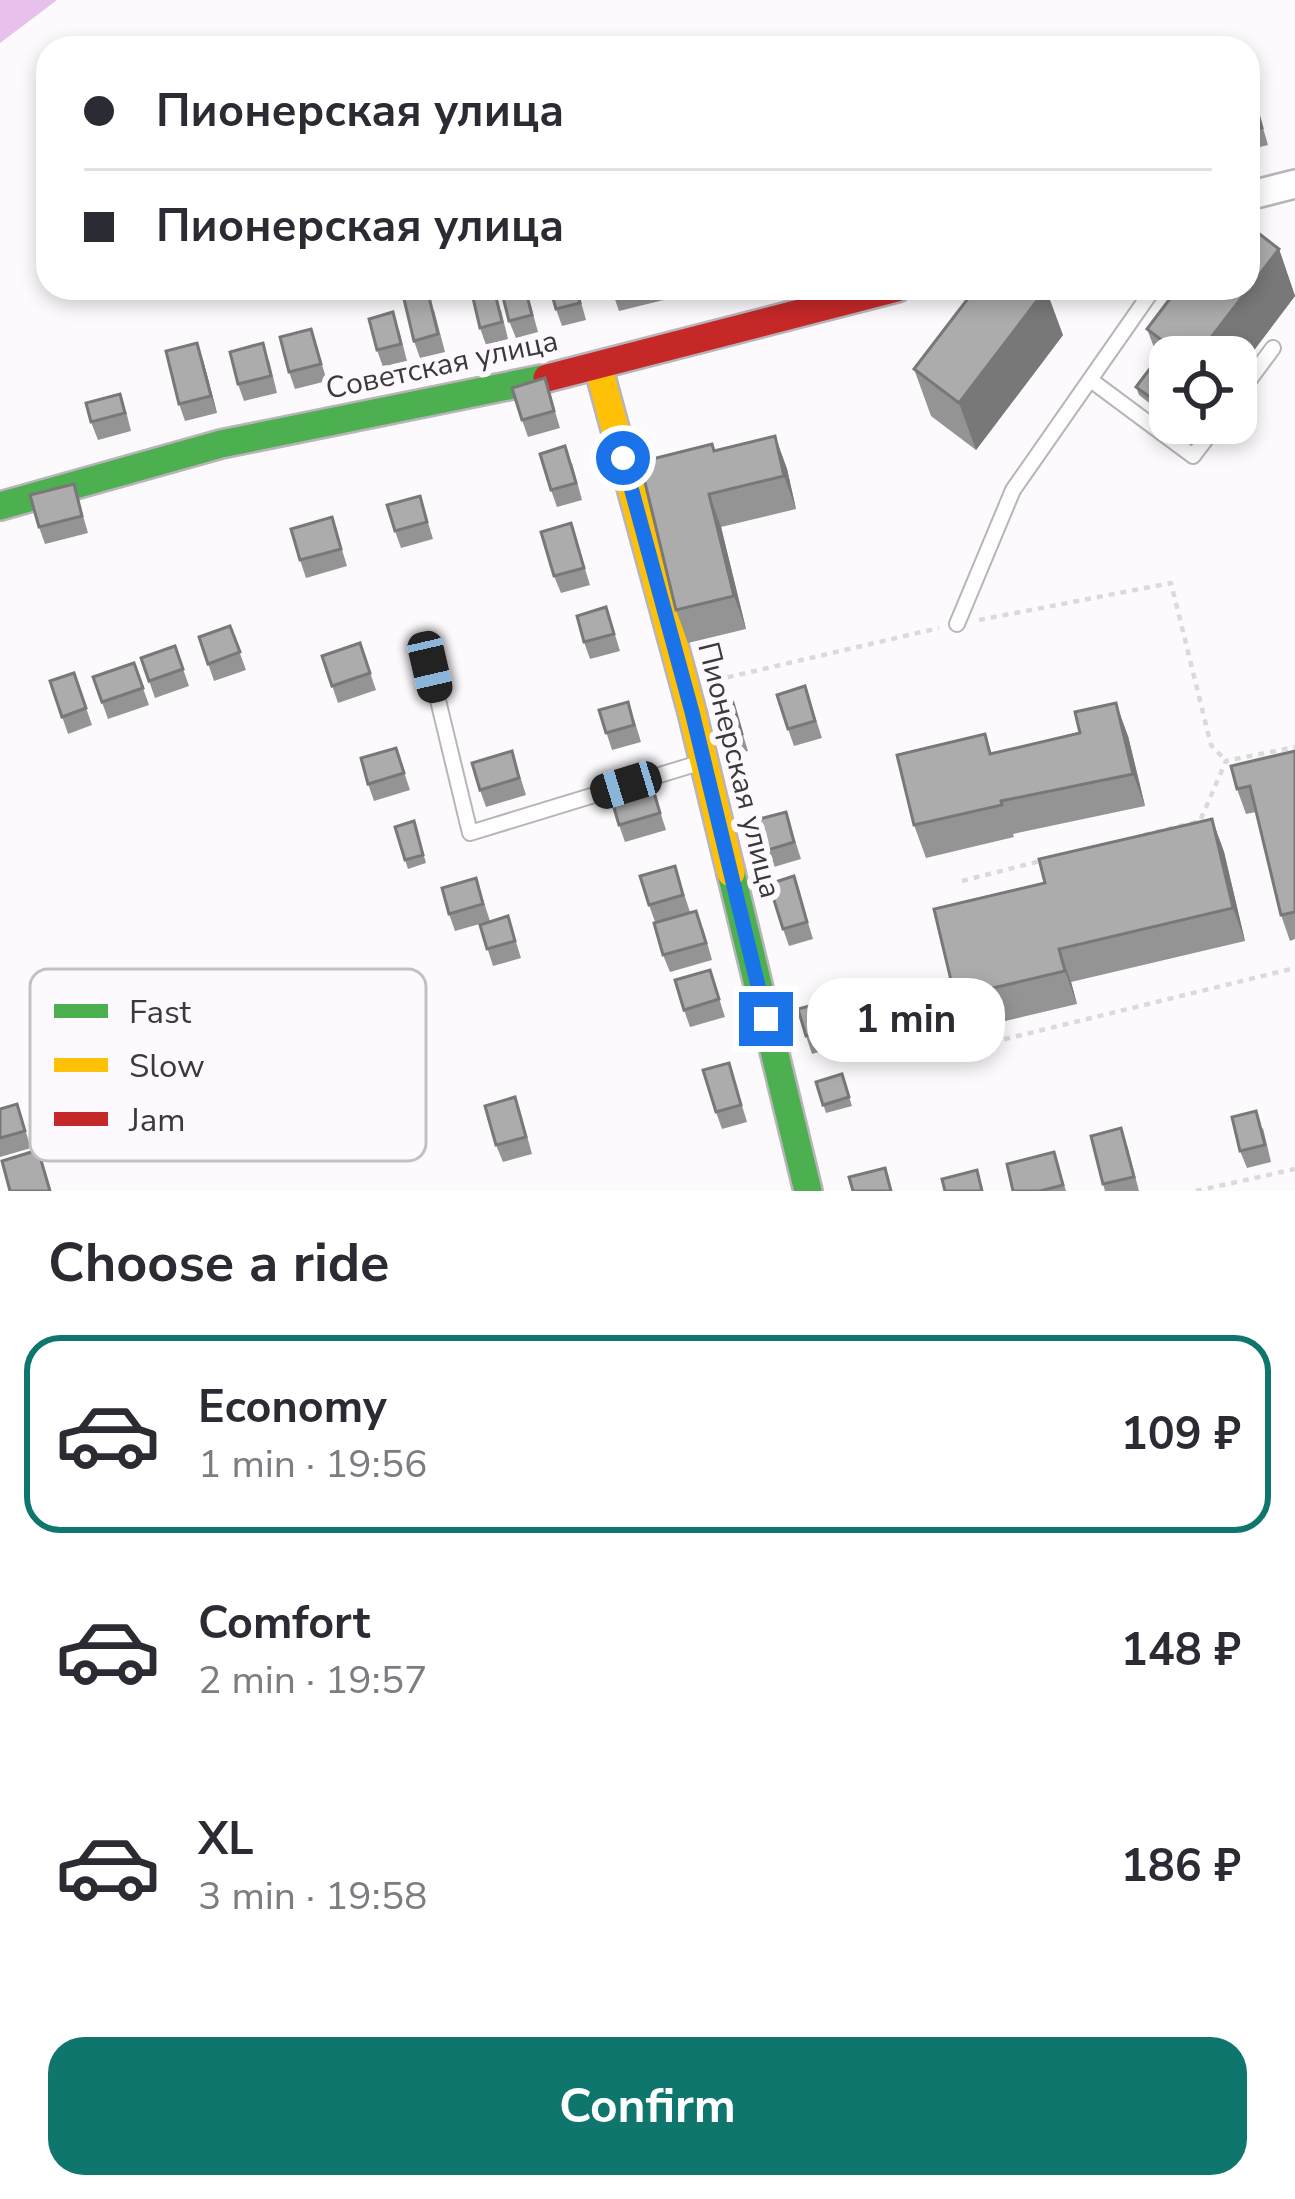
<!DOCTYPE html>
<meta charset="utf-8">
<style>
body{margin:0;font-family:"Nunito Sans",sans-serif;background:#f2f2f3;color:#2b2b33;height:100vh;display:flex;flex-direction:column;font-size:45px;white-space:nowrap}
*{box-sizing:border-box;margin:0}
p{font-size:39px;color:#7c7c81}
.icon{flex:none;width:66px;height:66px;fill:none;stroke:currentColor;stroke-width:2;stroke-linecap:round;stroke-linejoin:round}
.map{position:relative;height:1191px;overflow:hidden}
.details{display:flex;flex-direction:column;background:#fff;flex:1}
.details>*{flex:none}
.guide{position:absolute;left:36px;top:36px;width:1224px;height:264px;border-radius:36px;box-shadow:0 6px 18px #0003;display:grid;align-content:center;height:264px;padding:0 48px;background:#fff}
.fabs{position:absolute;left:1149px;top:336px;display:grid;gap:24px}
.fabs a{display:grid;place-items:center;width:108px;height:108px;border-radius:24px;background:#fff;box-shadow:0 6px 18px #0003;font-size:60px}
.end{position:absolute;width:54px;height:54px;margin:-27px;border:15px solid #1a73e8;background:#fff;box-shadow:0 0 0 6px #fff}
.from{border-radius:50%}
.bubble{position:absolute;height:84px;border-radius:36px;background:#fff;box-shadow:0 6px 18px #0003;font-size:39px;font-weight:700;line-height:84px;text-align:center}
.car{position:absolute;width:36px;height:72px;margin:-36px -18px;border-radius:15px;box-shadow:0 0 9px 3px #0007;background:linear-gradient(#222 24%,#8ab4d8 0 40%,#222 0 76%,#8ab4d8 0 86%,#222 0)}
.guide b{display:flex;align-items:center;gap:42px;height:114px;font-size:45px}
.guide b+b{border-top:3px solid #e1e1e2}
.guide i{width:30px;height:30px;background:#2b2b33}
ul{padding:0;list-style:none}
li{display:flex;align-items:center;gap:36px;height:198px;margin:0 24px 18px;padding:0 24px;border:6px solid transparent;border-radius:36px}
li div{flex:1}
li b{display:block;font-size:45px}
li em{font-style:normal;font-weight:700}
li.selected{border-color:#0f766e}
li>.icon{width:108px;height:108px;stroke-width:1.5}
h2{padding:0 48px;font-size:54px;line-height:144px}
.cta{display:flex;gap:24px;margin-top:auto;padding:24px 48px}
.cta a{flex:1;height:138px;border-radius:36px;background:#0f766e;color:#fff;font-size:48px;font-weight:700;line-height:138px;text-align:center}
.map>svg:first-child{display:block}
.water{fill:#e7c0ec}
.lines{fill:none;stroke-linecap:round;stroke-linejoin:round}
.lane-casing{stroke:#b8b4b8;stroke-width:18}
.street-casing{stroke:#b8b4b8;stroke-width:32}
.fast-casing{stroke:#b8b4b8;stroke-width:32}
.slow-casing{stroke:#b8b4b8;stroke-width:32}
.jam-casing{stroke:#b8b4b8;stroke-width:32}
.path{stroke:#dbdadb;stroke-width:4.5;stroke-dasharray:6 6;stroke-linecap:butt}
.lane{stroke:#fffeff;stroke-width:14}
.street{stroke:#fffeff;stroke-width:27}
.fast{stroke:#4caf50;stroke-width:27}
.slow{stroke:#ffc107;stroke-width:27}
.jam{stroke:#c62828;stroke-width:27}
.wall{fill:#949494}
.shaded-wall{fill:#787878}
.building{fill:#acacac;stroke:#787878;stroke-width:3}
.route{stroke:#1a73e8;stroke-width:15}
.labels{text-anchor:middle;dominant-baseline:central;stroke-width:12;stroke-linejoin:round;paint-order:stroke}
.street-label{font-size:30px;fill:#3c383d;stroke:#fef9fe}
.key{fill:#fef9fe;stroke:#c4bfc4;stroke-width:3}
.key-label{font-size:33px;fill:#3c383d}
</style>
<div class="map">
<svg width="1295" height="1191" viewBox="0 0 1295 1191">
<rect width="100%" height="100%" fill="#fdfafd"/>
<path class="water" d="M0,0H57L0,43Z"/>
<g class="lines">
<defs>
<g id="lane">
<path d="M1092,381L1193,456L1218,423"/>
<path d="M1236,398L1273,348"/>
<path d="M957,624L1013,490L1154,288"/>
<path d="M430,667L470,833L699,763"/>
</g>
<path id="street" d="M1248,196L1295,184"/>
<g id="fast">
<path d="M0,506L221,444L547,378"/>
<path d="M731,873L808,1191"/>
</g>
<path id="slow" d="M598,366L692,712L731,873"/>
<path id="jam" d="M547,378L897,288"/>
</defs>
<use href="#lane" class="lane-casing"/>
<use href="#street" class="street-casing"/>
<use href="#fast" class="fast-casing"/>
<use href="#slow" class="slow-casing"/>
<use href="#jam" class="jam-casing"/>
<g class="path">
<path d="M979,620L1171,583L1211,745L1226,761"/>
<path d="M716,680L939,628"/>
<path d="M1144,835L1200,821L1226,761L1295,747"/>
<path d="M962,881L1040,861"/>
<path d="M981,1045L1295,968"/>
<path d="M1196,1191L1295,1169"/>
</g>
<use href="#lane" class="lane"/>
<use href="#street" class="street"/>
<use href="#fast" class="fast"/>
<use href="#slow" class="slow"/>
<use href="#jam" class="jam"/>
</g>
<g class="wall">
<path d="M1251,88L1268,145L1248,150V89Z"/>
<path d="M1279,249L1295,296L1236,374V357H1170V419L1139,395L1136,387L1158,358L1147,329Z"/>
<path d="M526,288L538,332L516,338L509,321Z"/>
<path d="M577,288L586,320L562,326L556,309Z"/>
<path d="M611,288H669L672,298L619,311Z"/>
<path d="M434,310L445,352L420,358L414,341Z"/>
<path d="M501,310L508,339L486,345L480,328Z"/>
<path d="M311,329L327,381L295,389L289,372Z"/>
<path d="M399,330L407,361L383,367L377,350Z"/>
<path d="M1063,335L976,450L931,416L914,369Z"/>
<path d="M203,360L217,413L185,421L179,404Z"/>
<path d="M269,360L277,393L244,401L238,384Z"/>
<path d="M545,378L560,428L528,437L522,420Z"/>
<path d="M126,411L131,431L98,440L91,422Z"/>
<path d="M775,436L787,469L796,509L721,527L746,629L688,643L676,610L715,451Z"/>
<path d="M572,463L582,500L557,507L551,490Z"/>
<path d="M74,484L88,533L45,544L39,527Z"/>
<path d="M420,496L433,539L401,548L395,531Z"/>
<path d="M332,517L347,566L306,578L300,560Z"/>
<path d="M571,523L590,585L561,593L554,576Z"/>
<path d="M612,625L620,651L590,659L584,642Z"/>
<path d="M230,626L246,670L214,681L199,637Z"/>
<path d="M360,643L376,690L338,703L322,656Z"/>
<path d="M175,646L189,686L155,698L141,658Z"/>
<path d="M134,663L149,705L108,719L93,677Z"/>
<path d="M74,673L92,725L68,734L50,681Z"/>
<path d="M733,703L748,751L726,757L720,740Z"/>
<path d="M811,704L822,738L794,746L788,729Z"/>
<path d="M599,710L634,719L641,742L612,750Z"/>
<path d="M985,734L992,754L1128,736L1145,806L1013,834L1014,837L926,858L914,825Z"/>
<path d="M396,748L410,790L374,801L368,784Z"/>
<path d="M512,751L526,795L486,807L480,790Z"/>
<path d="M1295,751V939L1290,941L1281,915L1256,812L1246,814L1237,789Z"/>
<path d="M653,789L666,830L625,842L619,825Z"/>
<path d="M786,812L801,859L767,869L761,852Z"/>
<path d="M1212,819L1224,852L1245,941L1071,982L1077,1004L967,1030L955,997L1045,883Z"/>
<path d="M414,821L426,863L408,869L405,860Z"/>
<path d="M675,866L690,912L655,922L649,905Z"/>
<path d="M794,876L813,939L789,946L783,929Z"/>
<path d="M476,878L490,921L455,931L449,914Z"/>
<path d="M508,916L521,958L493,966L480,925Z"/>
<path d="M703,928L712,960L670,972L663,955Z"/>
<path d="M710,970L725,1017L690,1027L684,1010Z"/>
<path d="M841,1016L849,1043L812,1054L806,1036Z"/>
<path d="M729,1063L747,1122L722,1129L716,1112Z"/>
<path d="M842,1074L852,1106L826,1113L816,1082Z"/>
<path d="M17,1104L31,1148L0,1157V1109Z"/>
<path d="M521,1114L532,1154L503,1162L496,1145Z"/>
<path d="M1263,1128L1271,1162L1247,1168L1240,1151Z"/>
<path d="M1127,1145L1139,1191H1105L1103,1184Z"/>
<path d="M1054,1152L1066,1191H1013Z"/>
</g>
<g class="shaded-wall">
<path d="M1279,249L1295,296L1236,374V357H1196Z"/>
<path d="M1046,289L1063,335L976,450L959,403Z"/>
<path d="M197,343L203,360L217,413L211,396Z"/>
<path d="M775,436L787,469L796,509L784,476Z"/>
<path d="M709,494L721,527L746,629L734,596Z"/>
<path d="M1116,703L1128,736L1145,806L1133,774Z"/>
<path d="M1212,819L1224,852L1245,941L1233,908Z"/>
<path d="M1059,949L1071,982L1077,1004L1065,971Z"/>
</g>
<g class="building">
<path d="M1251,88L1262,128L1248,132V89Z"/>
<path d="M1248,225L1279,249L1196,357H1184L1147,329L1178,288H1248Z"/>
<path d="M505,288H525L532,315L509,321L501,289Z"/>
<path d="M550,288H576L580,303L556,309Z"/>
<path d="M611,288H637L613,294Z"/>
<path d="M976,288L1046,289L959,403L914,369Z"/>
<path d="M428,293L438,334L414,341L404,299Z"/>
<path d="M495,293L502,322L480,328L473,298Z"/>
<path d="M393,312L401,344L377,350L369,319Z"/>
<path d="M311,329L321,364L289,372L280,337Z"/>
<path d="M197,343L211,396L179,404L166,351Z"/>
<path d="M263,343L271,376L238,384L230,352Z"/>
<path d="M1158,358L1161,367L1170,374V412L1136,387Z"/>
<path d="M545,378L554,411L522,420L512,388Z"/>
<path d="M120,394L125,413L91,422L86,403Z"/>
<path d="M775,436L784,476L709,494L734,596L676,610L640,462L712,444L714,451Z"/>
<path d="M565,446L576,483L551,490L540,454Z"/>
<path d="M74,484L82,516L39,527L30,495Z"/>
<path d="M420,496L427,522L395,531L387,505Z"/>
<path d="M332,517L341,549L300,560L291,529Z"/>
<path d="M571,523L584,568L554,576L541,532Z"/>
<path d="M606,607L614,634L584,642L577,616Z"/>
<path d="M230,626L240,652L208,664L199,637Z"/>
<path d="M360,643L370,673L332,686L322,656Z"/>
<path d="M175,646L183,669L149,681L141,658Z"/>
<path d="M134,663L143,688L102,702L93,677Z"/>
<path d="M74,673L86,708L62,717L50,681Z"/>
<path d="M805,686L815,721L788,729L777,695Z"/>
<path d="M628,702L634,725L606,733L599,710Z"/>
<path d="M733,703L742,734L720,740L711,710Z"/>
<path d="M1116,703L1133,774L1001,801L1002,805L914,825L897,755L985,734L990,754L1080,733L1075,712Z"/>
<path d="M396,748L404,773L368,784L361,758Z"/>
<path d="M512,751L519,778L480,790L472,763Z"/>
<path d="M1295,751V912L1281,915L1250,786L1237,789L1231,766Z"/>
<path d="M653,789L660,813L619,825L612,801Z"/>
<path d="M786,812L794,842L761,852L752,821Z"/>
<path d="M1212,819L1233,908L1059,949L1065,971L955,997L934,909L1045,883L1039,859Z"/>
<path d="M414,821L423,855L405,860L395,827Z"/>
<path d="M675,866L683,895L649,905L640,876Z"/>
<path d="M794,876L807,922L783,929L769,884Z"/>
<path d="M476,878L483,904L449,914L442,888Z"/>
<path d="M696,911L706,943L663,955L654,923Z"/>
<path d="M508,916L515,941L487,949L480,925Z"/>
<path d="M710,970L719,999L684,1010L675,980Z"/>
<path d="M835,999L843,1026L806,1036L798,1009Z"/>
<path d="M729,1063L741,1105L716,1112L703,1070Z"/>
<path d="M842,1074L849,1097L823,1105L816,1082Z"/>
<path d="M515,1097L526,1137L496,1145L485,1106Z"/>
<path d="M17,1104L25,1131L0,1138V1109Z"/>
<path d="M1256,1111L1265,1145L1240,1151L1232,1117Z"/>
<path d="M1121,1128L1134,1177L1103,1184L1091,1136Z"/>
<path d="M38,1150L50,1191H10L2,1161Z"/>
<path d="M1054,1152L1063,1185L1040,1191H1013L1007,1164Z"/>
<path d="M885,1168L891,1191H853L849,1177Z"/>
<path d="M977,1170L982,1191H945L942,1179Z"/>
</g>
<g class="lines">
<path class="route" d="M623,458L692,712L766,1019"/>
</g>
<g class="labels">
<g class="street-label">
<text transform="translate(442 365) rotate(-12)">Советская улица</text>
<text transform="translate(739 770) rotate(76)">Пионерская улица</text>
</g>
</g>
<rect x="30" y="969" width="396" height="192" rx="18" class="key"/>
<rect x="54" y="1004" width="54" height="14" fill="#4caf50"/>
<rect x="54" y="1058" width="54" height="14" fill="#ffc107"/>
<rect x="54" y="1112" width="54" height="14" fill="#c62828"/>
<g class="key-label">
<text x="129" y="1023">Fast</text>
<text x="129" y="1077">Slow</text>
<text x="129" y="1131">Jam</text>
</g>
</svg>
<div class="fabs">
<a><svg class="icon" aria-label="locate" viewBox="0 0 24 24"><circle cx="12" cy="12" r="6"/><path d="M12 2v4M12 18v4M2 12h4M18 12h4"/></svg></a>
</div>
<i class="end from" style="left:623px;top:458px"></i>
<i class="end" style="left:766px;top:1019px"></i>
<div class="bubble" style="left:807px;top:978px;width:198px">1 min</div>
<i class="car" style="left:430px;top:667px;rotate:167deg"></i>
<i class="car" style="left:626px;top:785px;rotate:253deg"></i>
<div class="guide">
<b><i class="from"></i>Пионерская улица</b>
<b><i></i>Пионерская улица</b>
</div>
</div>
<section class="details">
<h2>Choose a ride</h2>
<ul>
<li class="selected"><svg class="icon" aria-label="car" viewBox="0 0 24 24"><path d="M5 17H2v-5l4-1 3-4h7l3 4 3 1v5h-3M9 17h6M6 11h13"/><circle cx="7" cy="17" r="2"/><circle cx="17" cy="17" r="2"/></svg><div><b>Economy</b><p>1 min · 19:56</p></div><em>109 ₽</em></li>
<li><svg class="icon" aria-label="car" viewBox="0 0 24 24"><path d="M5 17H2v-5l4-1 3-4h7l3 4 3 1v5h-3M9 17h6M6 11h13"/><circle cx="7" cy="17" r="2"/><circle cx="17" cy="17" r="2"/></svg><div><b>Comfort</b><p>2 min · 19:57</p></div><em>148 ₽</em></li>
<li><svg class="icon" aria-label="car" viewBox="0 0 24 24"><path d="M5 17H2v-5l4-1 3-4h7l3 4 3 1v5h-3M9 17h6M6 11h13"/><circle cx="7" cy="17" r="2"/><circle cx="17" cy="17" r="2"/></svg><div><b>XL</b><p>3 min · 19:58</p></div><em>186 ₽</em></li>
</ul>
<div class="cta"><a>Confirm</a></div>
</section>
